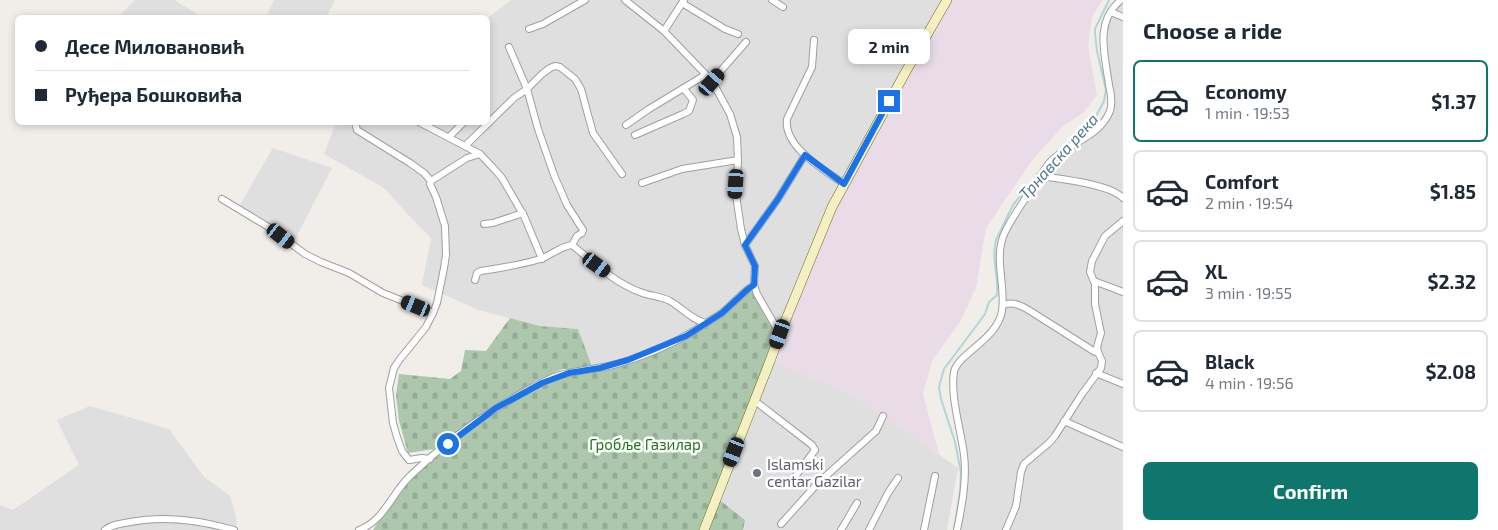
<!DOCTYPE html>
<meta charset="utf-8">
<style>
body{margin:0;font-family:"Exo 2",sans-serif;background:#f6f6f7;color:#1f2937;height:100vh;display:flex;flex-direction:column;font-size:19px;white-space:nowrap}
*{box-sizing:border-box;margin:0}
p{font-size:16px;color:#747a83}
.icon{flex:none;width:28px;height:28px;fill:none;stroke:currentColor;stroke-width:2;stroke-linecap:round;stroke-linejoin:round}
.map{position:relative;flex:1;overflow:hidden}
.drawer{display:flex;flex-direction:column;background:#fff;width:375px}
.drawer>*{flex:none}
.guide{position:absolute;left:15px;top:15px;width:475px;height:110px;border-radius:8px;box-shadow:0 2px 8px #0003;display:grid;align-content:center;height:110px;padding:0 20px;background:#fff}
.end{position:absolute;width:22px;height:22px;margin:-11px;border:6px solid #1a73e8;background:#fff;box-shadow:0 0 0 2px #fff}
.from{border-radius:50%}
.bubble{position:absolute;height:35px;border-radius:8px;background:#fff;box-shadow:0 2px 8px #0003;font-size:16px;font-weight:700;line-height:35px;text-align:center}
.car{position:absolute;width:15px;height:30px;margin:-15px -8px;border-radius:6px;box-shadow:0 0 4px 1px #0007;background:linear-gradient(#222 24%,#8ab4d8 0 40%,#222 0 76%,#8ab4d8 0 86%,#222 0)}
.guide b{display:flex;align-items:center;gap:18px;height:48px;font-size:19px}
.guide b+b{border-top:1px solid #e0e1e3}
.guide i{width:12px;height:12px;background:#1f2937}
ul{padding:0;list-style:none}
li{display:flex;align-items:center;gap:15px;height:82px;margin:0 10px 8px;padding:0 10px;border:2px solid #e0e1e3;border-radius:8px}
li div{flex:1}
li b{display:block;font-size:19px}
li em{font-style:normal;font-weight:700}
li.active{border-color:#0f766e}
li>.icon{width:45px;height:45px;stroke-width:1.5}
h2{padding:0 20px;font-size:22px;line-height:60px}
.cta{display:flex;gap:10px;margin-top:auto;padding:10px 20px}
.cta a{flex:1;height:58px;border-radius:8px;background:#0f766e;color:#fff;font-size:20px;font-weight:700;line-height:58px;text-align:center}
main{display:flex;flex:1;min-height:0}
.map>svg:first-child{display:block}
.residential{fill:#dfdfdf}
.industrial{fill:#e9dce8}
.cemetery{fill:url(#cemetery-stones);fill-rule:evenodd}
.lines{fill:none;stroke-linecap:round;stroke-linejoin:round}
.stream{stroke:#afd6d9;stroke-width:2}
.minor-casing{stroke:#9f9f9f;stroke-width:8}
.secondary-casing{stroke:#706e11;stroke-width:10}
.minor{stroke:#fff;stroke-width:6}
.secondary{stroke:#f4f0c4;stroke-width:9}
.route{stroke:#1a73e8;stroke-width:6}
.worship-dot{fill:#6b7280;stroke:#fff;stroke-width:2}
.labels{text-anchor:middle;dominant-baseline:central;stroke-width:5;stroke-linejoin:round;paint-order:stroke}
.park-label{font-size:15px;fill:#1d7718;stroke:#fff}
.worship-label{font-size:15px;fill:#5b616d;stroke:#fff;text-anchor:start}
.water-label{font-size:16px;font-style:italic;fill:#4c7991;stroke:#fff}
</style>
<main>
<div class="map">
<svg width="1123" height="530" viewBox="0 0 1123 530">
<defs>
<pattern id="cemetery-stones" width="16" height="16" patternUnits="userSpaceOnUse" patternTransform="scale(1.25)"><rect width="16" height="16" fill="#adc7ad"/><path d="M2 7V4a2 2 0 0 1 4 0v3zM10 15v-3a2 2 0 0 1 4 0v3z" fill="#95ab95"/></pattern>
</defs>
<rect width="100%" height="100%" fill="#f1ede9"/>
<g class="residential">
<path d="M135,0H174L203,17H118Z"/>
<path d="M274,0H335L326,17H266Z"/>
<path d="M511,0H947L780,334L726,310L663,347L593,369L578,329L540,326L479,310L422,285L431,238L413,220L384,188L324,154L336,123L488,122V18Z"/>
<path d="M1123,0V530H957L964,476L954,384L958,363L1000,318L1001,243L1049,164L1086,138L1110,110L1104,54L1107,19Z"/>
<path d="M273,148L332,168L292,245L238,208Z"/>
<path d="M770,361L838,388L856,398L900,427L958,468L947,530H704Z"/>
<path d="M90,406L169,429L204,477L230,496L236,516L237,530H0V505L13,510L79,465L57,420Z"/>
</g>
<path class="industrial" d="M947,0H1103L1099,5L1092,17L1088,47L1097,95L1083,113L1063,126L1030,163L986,228L976,288L960,322L932,361L923,394L939,454L883,416L847,393L770,361L816,243Z"/>
<path class="cemetery" d="M754,285L780,334L717,498L745,520L743,530H373L405,481L482,417L434,449L408,453L399,421L396,395L399,374L450,379L461,371L465,350L486,351L510,318L540,326L578,329L593,369L613,365L686,336ZM563,369H587L541,383L486,414L535,381Z"/>
<g class="lines">
<g class="stream">
<path d="M1060,150L1093,122L1104,101L1106,90L1097,51L1095,34V29L1109,0"/>
<path d="M954,530L960,492L961,473L955,442L941,399L939,387L944,369L985,314L989,302L997,295C999,277 991,258 996,240L1013,205L1038,174"/>
</g>
<defs>
<g id="minor">
<path d="M625,0L664,31L712,81L730,114L737,137L738,160L736,195L741,229L745,245L755,266L754,285L757,294L780,334"/>
<path d="M772,0L783,7"/>
<path d="M682,3L725,29L738,34"/>
<path d="M1111,12L1123,17"/>
<path d="M529,29L543,24L585,0"/>
<path d="M664,31L684,0"/>
<path d="M814,40L812,67L787,119C783,147 825,170 844,184"/>
<path d="M509,47L527,89L538,129L554,175L567,205L583,230L582,233L577,236L572,245"/>
<path d="M712,81L746,42"/>
<path d="M355,122L357,130L410,163L424,173L431,181L430,184L436,197L445,226L446,255L444,268L437,303L433,313L426,327L400,359L394,368L389,388L393,423L397,437L402,451L409,460L422,458L430,459"/>
<path d="M419,122L480,154L496,171L502,178L524,216L542,259"/>
<path d="M626,125L649,109L705,75"/>
<path d="M635,135L683,114L689,111L693,100L684,89"/>
<path d="M449,137L464,122"/>
<path d="M465,146L514,98L527,89L542,74L550,68L555,66L560,67L575,79L581,89L593,133L622,174"/>
<path d="M1040,176C1060,179 1110,184 1123,198"/>
<path d="M431,181L467,158L480,154"/>
<path d="M642,183L682,169L738,160"/>
<path d="M222,199L270,228L305,254L321,262L349,273L383,293L433,313"/>
<path d="M484,224L493,223L523,213"/>
<path d="M745,245L778,199L805,155"/>
<path d="M475,280L477,273L481,271C501,268 521,265 540,259C550,256 561,246 572,245C593,262 615,283 640,292C649,296 661,296 670,301C681,307 693,321 706,323L722,313L748,289L754,285"/>
<path d="M1094,281L1123,292"/>
<path d="M1003,305C1012,302 1018,304 1027,309L1095,352H1098L1102,361L1101,368L1082,394L1055,436L1049,443L1024,464L1021,472L1016,506L1006,530"/>
<path d="M1098,352L1097,347L1101,333L1095,304V284L1090,272L1092,261L1105,236L1123,221"/>
<path d="M1096,373L1123,384"/>
<path d="M755,401L812,445L815,450L794,478"/>
<path d="M1064,421L1123,447"/>
<path d="M781,524L818,483L876,431L883,416"/>
<path d="M105,530C113,524 120,524 130,522C166,515 200,520 234,530"/>
<path d="M359,530C384,521 392,493 410,476C436,451 466,427 497,408C515,397 534,385 554,377C573,370 593,370 613,365C646,356 678,342 706,323"/>
<path d="M841,530L857,503"/>
<path d="M869,530L888,493L898,478"/>
<path d="M924,530L935,476"/>
<path d="M957,530C962,506 967,479 964,455C961,430 950,396 954,372C957,354 997,340 1002,311C1006,285 993,257 1005,232C1013,216 1023,202 1033,187C1039,179 1044,169 1050,162C1068,143 1100,137 1110,111C1113,102 1111,93 1109,85C1105,55 1094,22 1121,0"/>
</g>
<path id="secondary" d="M704,530L770,361L780,334L832,207L905,73L947,0"/>
</defs>
<use href="#minor" class="minor-casing"/>
<use href="#secondary" class="secondary-casing"/>
<use href="#minor" class="minor"/>
<use href="#secondary" class="secondary"/>
</g>
<g class="lines">
<path class="route" d="M448,444L496,408L542,383L569,373L600,368L628,360L686,336L722,313L748,289L754,285L755,266L745,245L778,199L805,155L844,184L889,101"/>
</g>
<circle class="worship-dot" cx="757" cy="473" r="5"/>
<g class="labels">
<g class="park-label">
<text x="645" y="444">Гробље Газилар</text>
</g>
<g class="worship-label">
<text x="767" y="464">Islamski<tspan x="767" dy="17">centar Gazilar</tspan></text>
</g>
<g class="water-label">
<text transform="translate(1058 156) rotate(-48)">Трнавска река</text>
</g>
</g>
</svg>
<i class="end from" style="left:448px;top:444px"></i>
<i class="end" style="left:889px;top:101px"></i>
<div class="bubble" style="left:848px;top:29px;width:82px">2 min</div>
<i class="car" style="left:712px;top:82px;rotate:41deg"></i>
<i class="car" style="left:736px;top:184px;rotate:184deg"></i>
<i class="car" style="left:281px;top:236px;rotate:128deg"></i>
<i class="car" style="left:597px;top:265px;rotate:126deg"></i>
<i class="car" style="left:416px;top:306px;rotate:292deg"></i>
<i class="car" style="left:780px;top:334px;rotate:199deg"></i>
<i class="car" style="left:734px;top:452px;rotate:201deg"></i>
<div class="guide">
<b><i class="from"></i>Десе Миловановић</b>
<b><i></i>Руђера Бошковића</b>
</div>
</div>
<section class="drawer">
<h2>Choose a ride</h2>
<ul>
<li class="active"><svg class="icon" aria-label="car" viewBox="0 0 24 24"><path d="M5 17H2v-5l4-1 3-4h7l3 4 3 1v5h-3M9 17h6M6 11h13"/><circle cx="7" cy="17" r="2"/><circle cx="17" cy="17" r="2"/></svg><div><b>Economy</b><p>1 min · 19:53</p></div><em>$1.37</em></li>
<li><svg class="icon" aria-label="car" viewBox="0 0 24 24"><path d="M5 17H2v-5l4-1 3-4h7l3 4 3 1v5h-3M9 17h6M6 11h13"/><circle cx="7" cy="17" r="2"/><circle cx="17" cy="17" r="2"/></svg><div><b>Comfort</b><p>2 min · 19:54</p></div><em>$1.85</em></li>
<li><svg class="icon" aria-label="car" viewBox="0 0 24 24"><path d="M5 17H2v-5l4-1 3-4h7l3 4 3 1v5h-3M9 17h6M6 11h13"/><circle cx="7" cy="17" r="2"/><circle cx="17" cy="17" r="2"/></svg><div><b>XL</b><p>3 min · 19:55</p></div><em>$2.32</em></li>
<li><svg class="icon" aria-label="car" viewBox="0 0 24 24"><path d="M5 17H2v-5l4-1 3-4h7l3 4 3 1v5h-3M9 17h6M6 11h13"/><circle cx="7" cy="17" r="2"/><circle cx="17" cy="17" r="2"/></svg><div><b>Black</b><p>4 min · 19:56</p></div><em>$2.08</em></li>
</ul>
<div class="cta"><a>Confirm</a></div>
</section>
</main>
